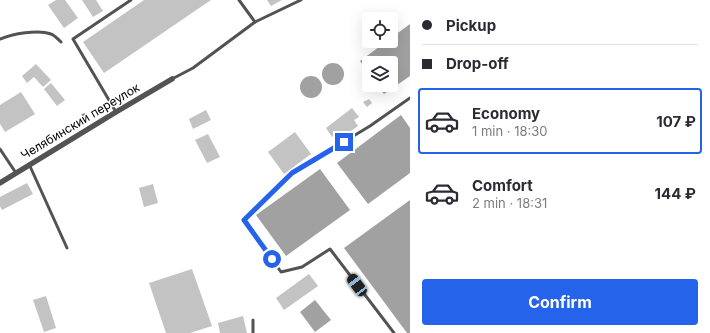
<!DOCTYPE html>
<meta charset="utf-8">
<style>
body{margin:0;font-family:Inter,sans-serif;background:#f2f2f3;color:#2b2b33;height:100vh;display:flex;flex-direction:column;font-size:15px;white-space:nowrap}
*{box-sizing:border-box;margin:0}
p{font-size:13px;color:#7c7c81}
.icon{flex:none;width:22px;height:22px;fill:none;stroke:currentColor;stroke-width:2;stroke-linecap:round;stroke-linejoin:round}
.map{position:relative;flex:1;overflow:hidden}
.sheet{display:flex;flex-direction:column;background:#fff;width:300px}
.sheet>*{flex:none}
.hud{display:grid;align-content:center;height:88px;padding:0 12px;background:#fff}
.tools{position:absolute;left:362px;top:12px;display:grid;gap:8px}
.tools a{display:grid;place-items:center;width:36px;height:36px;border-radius:4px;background:#fff;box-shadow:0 4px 16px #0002;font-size:20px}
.end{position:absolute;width:18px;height:18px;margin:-9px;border:5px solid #2563eb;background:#fff;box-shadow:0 0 0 2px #fff}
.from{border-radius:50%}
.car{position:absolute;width:12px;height:24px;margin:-12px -6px;border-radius:5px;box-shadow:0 0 3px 1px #0007;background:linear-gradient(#222 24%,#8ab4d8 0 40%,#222 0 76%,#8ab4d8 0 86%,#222 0)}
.hud b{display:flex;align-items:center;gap:14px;height:38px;font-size:15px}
.hud b+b{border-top:1px solid #e1e1e2}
.hud i{width:10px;height:10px;background:#2b2b33}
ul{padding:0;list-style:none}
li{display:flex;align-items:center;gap:12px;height:66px;margin:0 8px 6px;padding:0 4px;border:2px solid transparent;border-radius:4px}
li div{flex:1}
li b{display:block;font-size:15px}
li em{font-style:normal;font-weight:700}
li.on{border-color:#2563eb}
li>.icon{width:36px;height:36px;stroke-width:1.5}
.primary-button{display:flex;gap:8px;margin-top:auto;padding:8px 12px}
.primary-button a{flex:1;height:46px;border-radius:4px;background:#2563eb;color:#fff;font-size:16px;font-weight:700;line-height:46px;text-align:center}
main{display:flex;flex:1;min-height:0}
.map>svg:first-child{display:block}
.water{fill:#a1a1a1}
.building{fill:#c3c3c3}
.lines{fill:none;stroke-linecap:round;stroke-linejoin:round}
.service{stroke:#535353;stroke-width:3}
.minor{stroke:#535353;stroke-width:5.5}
.route{stroke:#2563eb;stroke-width:5}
.labels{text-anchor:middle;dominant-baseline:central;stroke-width:3;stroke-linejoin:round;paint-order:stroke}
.street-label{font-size:12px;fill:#000;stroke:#fff}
</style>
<main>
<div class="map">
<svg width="410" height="333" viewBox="0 0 410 333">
<rect width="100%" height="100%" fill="#fff"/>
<g class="water">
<path d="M410,24V76L384,94L377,85H391V63H369V74L360,61L387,41H391V38Z"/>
<circle cx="333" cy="74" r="11"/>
<circle cx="311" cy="87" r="11"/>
<path d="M401,115L410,128V173L368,204L337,163Z"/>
<path d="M320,169L350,210L286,256L256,215Z"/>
<path d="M410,200V333H407L344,248Z"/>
<path d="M315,300L331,320L315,332L300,312Z"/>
</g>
<g class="building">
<path d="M56,0H65L78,18L64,28L48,5Z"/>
<path d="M82,0H96L103,11L93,17Z"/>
<path d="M144,0H211L104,73L83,42Z"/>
<path d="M267,0H282L271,6Z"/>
<path d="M36,64L51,80L43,87L34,77L27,83L22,76Z"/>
<path d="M51,83L65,100L57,106L44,89Z"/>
<path d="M21,92L35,114L5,132L0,124V105Z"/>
<path d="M369,99L372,103L367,107L363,102Z"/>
<path d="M352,108L359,117L354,120L358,126L341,138L337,133L332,137L326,128Z"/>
<path d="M206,110L211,120L193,129L189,119Z"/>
<path d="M295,132L311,154L284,174L268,152Z"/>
<path d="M208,134L220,157L207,163L195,140Z"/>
<path d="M27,183L33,194L2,210L0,206V197Z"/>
<path d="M153,184L158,203L144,207L139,188Z"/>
<path d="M192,269L212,326L190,333H166L149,283Z"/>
<path d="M309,274L318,286L284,310L276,298Z"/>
<path d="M46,296L56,328L44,332L33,300Z"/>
<path d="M243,316L247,333H220L218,323Z"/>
</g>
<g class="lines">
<g class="service">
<path d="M239,0L255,22"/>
<path d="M0,39C12,34 38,29 51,34C54,35 58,39 61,42"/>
<path d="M172,79L193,68L255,22L301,0"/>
<path d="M116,112L73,39L131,0"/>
<path d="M0,149L16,173"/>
<path d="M29,164L67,248"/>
<path d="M253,320V333"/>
<path d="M394,333L330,249L302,267L281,272L245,220L292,173L370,126L410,98"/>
</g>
<path class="minor" d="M0,183L116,112L172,79"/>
</g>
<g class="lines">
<path class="route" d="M272,259L244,220L292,173L344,142"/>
</g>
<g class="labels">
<g class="street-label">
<text transform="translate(80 121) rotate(-31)">Челябинский переулок</text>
</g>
</g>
</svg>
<div class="tools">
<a><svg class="icon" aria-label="locate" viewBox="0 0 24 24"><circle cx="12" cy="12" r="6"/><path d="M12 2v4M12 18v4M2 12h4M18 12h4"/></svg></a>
<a><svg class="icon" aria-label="layers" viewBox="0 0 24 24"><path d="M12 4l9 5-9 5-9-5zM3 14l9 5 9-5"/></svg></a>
</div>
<i class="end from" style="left:272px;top:259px"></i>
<i class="end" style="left:344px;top:142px"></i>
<i class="car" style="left:357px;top:285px;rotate:323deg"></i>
</div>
<section class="sheet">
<div class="hud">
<b><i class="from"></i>Pickup</b>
<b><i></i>Drop-off</b>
</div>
<ul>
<li class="on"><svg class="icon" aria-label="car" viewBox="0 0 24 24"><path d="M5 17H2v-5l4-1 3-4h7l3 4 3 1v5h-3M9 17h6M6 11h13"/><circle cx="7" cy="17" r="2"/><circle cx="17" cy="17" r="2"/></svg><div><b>Economy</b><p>1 min · 18:30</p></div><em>107 ₽</em></li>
<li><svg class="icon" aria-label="car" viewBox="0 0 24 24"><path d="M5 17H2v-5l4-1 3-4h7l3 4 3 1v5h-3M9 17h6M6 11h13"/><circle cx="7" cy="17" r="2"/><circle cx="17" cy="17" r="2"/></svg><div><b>Comfort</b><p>2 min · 18:31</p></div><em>144 ₽</em></li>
</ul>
<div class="primary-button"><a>Confirm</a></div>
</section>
</main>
